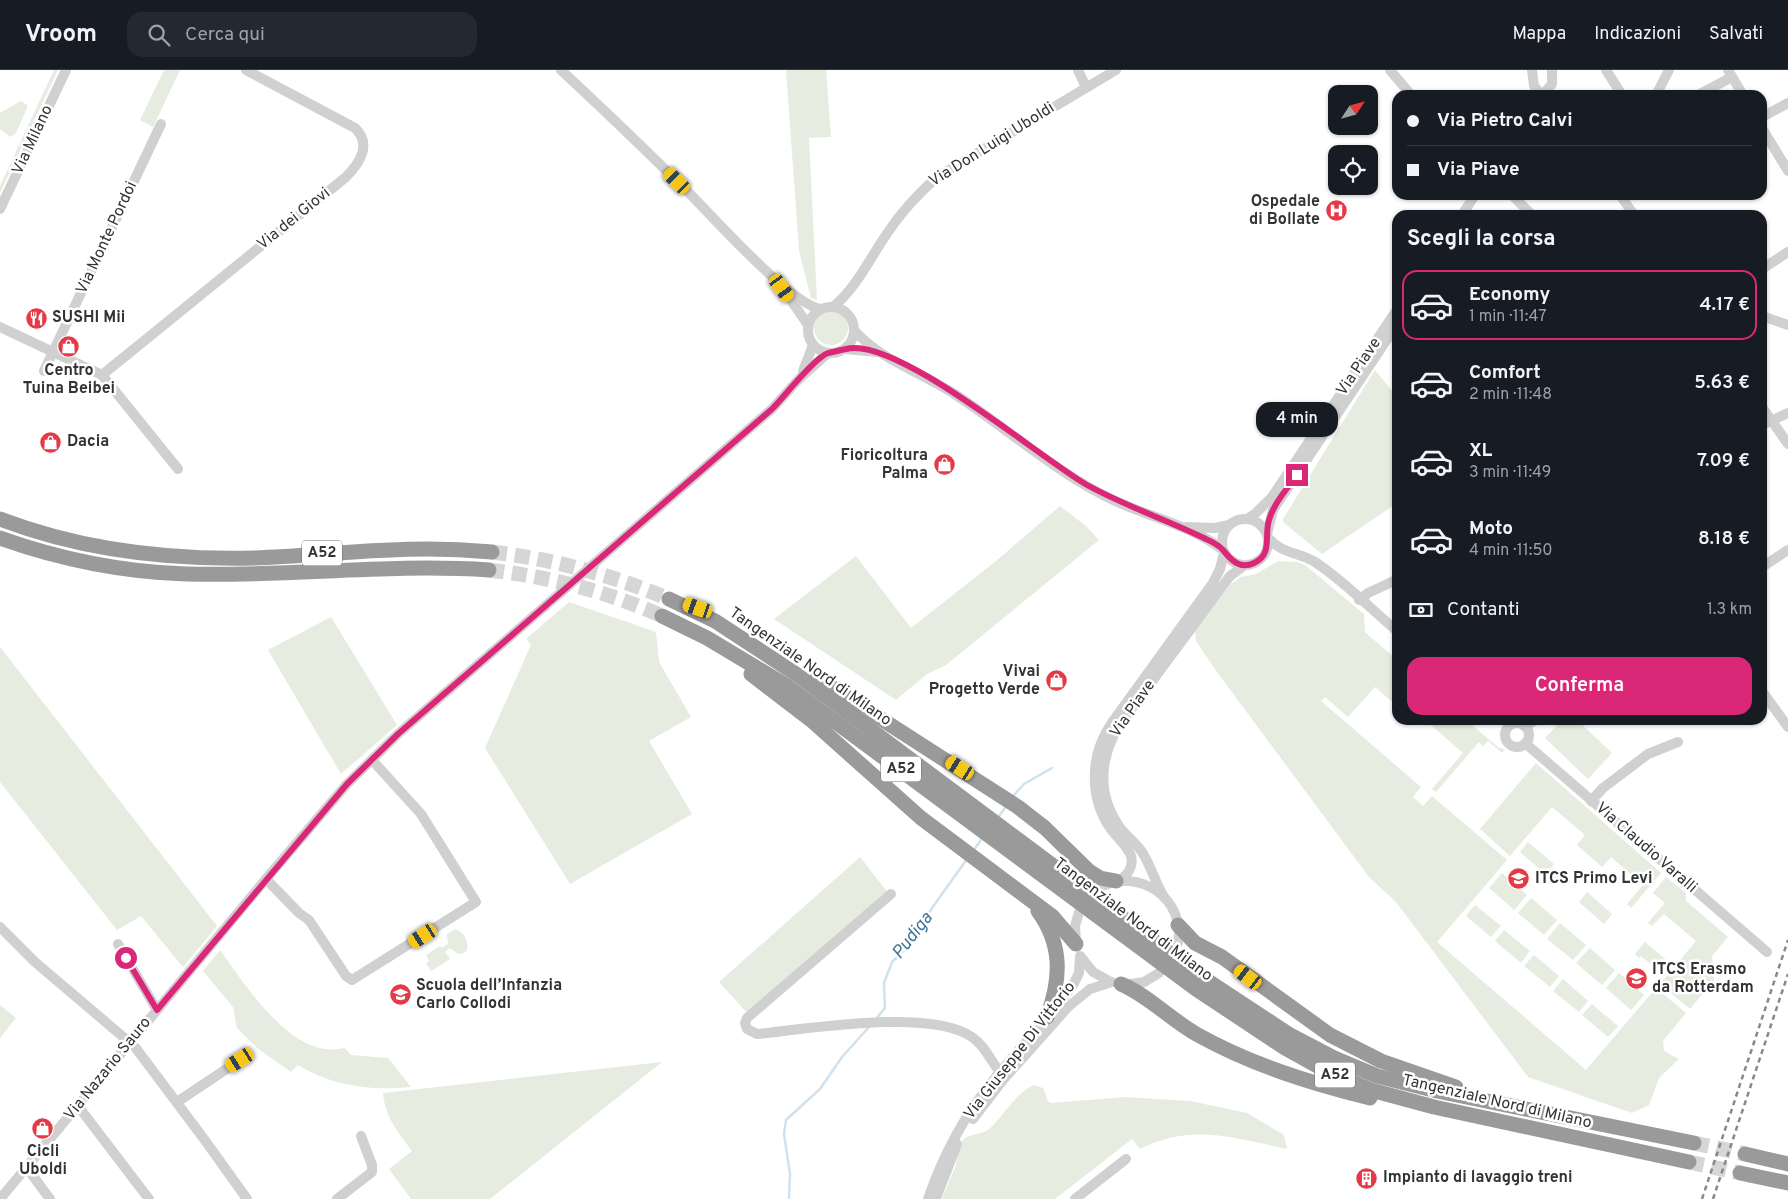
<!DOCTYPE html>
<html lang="it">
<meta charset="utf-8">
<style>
body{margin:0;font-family:Overpass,sans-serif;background:#242831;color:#f1f3f6;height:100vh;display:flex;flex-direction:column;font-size:19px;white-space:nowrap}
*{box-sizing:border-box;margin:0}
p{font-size:16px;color:#9ea1a6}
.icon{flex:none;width:28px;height:28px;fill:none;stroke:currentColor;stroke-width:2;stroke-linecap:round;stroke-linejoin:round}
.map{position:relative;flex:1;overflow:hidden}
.panel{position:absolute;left:1392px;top:140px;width:375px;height:515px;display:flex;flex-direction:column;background:#171b24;border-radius:15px;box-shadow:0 1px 4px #0004}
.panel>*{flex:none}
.top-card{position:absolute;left:1392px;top:20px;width:375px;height:110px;border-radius:15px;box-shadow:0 1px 4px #0004;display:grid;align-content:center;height:110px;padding:0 15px;background:#171b24}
.needle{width:32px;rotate:54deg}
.buttons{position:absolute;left:1328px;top:15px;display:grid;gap:10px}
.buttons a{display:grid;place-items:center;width:50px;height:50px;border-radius:10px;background:#171b24;box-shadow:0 1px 4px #0004;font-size:25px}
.end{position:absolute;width:22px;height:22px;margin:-11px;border:6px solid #db2777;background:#fff;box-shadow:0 0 0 2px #fff}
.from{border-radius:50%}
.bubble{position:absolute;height:35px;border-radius:15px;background:#171b24;box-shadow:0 1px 4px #0004;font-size:16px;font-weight:600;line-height:35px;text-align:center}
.car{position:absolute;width:15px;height:30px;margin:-15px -8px;border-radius:6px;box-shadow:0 0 4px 1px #0007;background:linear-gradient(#f5c518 24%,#345 0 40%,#f5c518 0 76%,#345 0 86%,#f5c518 0)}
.top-card b{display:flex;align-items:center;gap:18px;height:48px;font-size:19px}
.top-card b+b{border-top:1px solid #363941}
.top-card i{width:12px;height:12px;background:#f1f3f6}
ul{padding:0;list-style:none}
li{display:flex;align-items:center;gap:15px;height:70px;margin:0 10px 8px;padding:0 5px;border:2px solid transparent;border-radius:15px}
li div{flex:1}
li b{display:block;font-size:19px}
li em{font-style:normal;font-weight:600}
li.current{border-color:#db2777}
li>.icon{width:45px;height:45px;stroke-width:1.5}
h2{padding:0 15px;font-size:22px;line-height:60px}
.pay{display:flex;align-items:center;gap:12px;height:55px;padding:0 15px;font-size:19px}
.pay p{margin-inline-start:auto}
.action{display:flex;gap:10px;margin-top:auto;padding:10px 15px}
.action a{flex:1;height:58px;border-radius:15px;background:#db2777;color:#fff;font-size:20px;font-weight:600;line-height:58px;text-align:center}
header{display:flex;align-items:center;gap:30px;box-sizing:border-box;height:70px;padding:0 25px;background:#171b24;border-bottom:1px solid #363941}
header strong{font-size:24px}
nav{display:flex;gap:28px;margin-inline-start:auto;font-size:18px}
.search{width:350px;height:45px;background:#242831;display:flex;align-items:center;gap:12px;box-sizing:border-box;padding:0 18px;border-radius:15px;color:#9ea1a6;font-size:19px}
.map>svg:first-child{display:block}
.green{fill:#e6ecdf}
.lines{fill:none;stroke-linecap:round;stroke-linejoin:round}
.stream{stroke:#cfe2ee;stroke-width:2.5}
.highway-tunnel{stroke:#d6d6d6;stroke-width:15;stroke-dasharray:15 8;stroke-linecap:butt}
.minor{stroke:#d0d0d0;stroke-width:10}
.highway{stroke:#9a9a9a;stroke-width:15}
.rail{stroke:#888;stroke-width:2.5;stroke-dasharray:5 4;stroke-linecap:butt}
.route{stroke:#db2777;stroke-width:6}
.labels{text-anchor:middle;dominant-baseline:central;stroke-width:5;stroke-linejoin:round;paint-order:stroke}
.shield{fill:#fff;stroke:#707070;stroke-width:1}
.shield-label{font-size:15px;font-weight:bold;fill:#333}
.street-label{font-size:16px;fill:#333;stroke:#fff}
.poi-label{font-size:16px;font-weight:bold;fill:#333;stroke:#fff;text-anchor:start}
.water-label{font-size:18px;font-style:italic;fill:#3f7597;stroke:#fff}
</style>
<header>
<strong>Vroom</strong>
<div class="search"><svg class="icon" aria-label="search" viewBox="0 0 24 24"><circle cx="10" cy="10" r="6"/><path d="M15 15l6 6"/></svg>Cerca qui</div>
<nav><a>Mappa</a><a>Indicazioni</a><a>Salvati</a></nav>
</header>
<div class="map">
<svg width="1788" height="1129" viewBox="0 0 1788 1129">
<rect width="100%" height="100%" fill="#fff"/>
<g class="green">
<path d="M54,0H58L0,123V116Z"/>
<path d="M164,0H180L153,57L140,50Z"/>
<path d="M786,0H826L831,67L809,68L817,230L811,228L799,181Z"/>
<path d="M21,31L27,35V38L16,63L10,67L0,59V43Z"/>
<circle cx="831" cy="258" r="17"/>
<path d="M1375,300L1397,327V433L1322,484L1283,452V449Z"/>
<path d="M1060,436L1086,456L1099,470L946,595L927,604L896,630L774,549L856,486L911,558L996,491Z"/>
<path d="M1278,491L1297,492L1305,495L1364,544L1365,562L1397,590V636L1375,617L1348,647L1325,627L1321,631L1421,717L1413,727L1423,736L1432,726L1507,790L1437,872L1586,1000L1656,918L1686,943L1663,971L1664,981L1679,989L1659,1008L1649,1035L1632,1043L1528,1007L1396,832L1369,807L1217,602L1196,571L1195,561L1231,514L1241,507L1256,504Z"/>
<path d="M569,532L656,562L659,592L691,647L649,671L692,744L570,814L485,678L531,575L526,569Z"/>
<path d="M331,547L397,655L341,704L268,580Z"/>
<path d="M0,577L217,856L183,897L141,846L117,860L0,712Z"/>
<path d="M1425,650H1466L1499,678L1505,679L1502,683L1488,671L1483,676L1479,672L1436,722L1432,719L1463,683Z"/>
<path d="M1562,650H1577L1612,683L1588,709L1545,668Z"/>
<path d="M1536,693L1661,803L1631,838L1627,834L1643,815L1611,787L1602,797L1577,775L1585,765L1552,737L1510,786L1480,759Z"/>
<path d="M1528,772L1554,794L1544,806L1540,803L1541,800L1520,782Z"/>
<path d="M860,787L888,823L748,944L719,912Z"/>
<path d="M1502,803L1527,825L1514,840L1489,818Z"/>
<path d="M1666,807L1686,823V831L1728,867L1712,886L1714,910L1690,939L1660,914L1696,871L1664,844L1652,856L1648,853L1665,833L1653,823Z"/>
<path d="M1587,822L1612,844L1604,854L1579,832Z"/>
<path d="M1531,828L1557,850L1544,865L1518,843Z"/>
<path d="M1475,835L1501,856L1491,867L1466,846Z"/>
<path d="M1560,853L1586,875L1573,890L1547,869Z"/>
<path d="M455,859C464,862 469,871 467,880L464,883L458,884L450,878L445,882L450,889L431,901L426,893L429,891L426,885L440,876L442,878L448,874L447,864Z"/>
<path d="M1504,860L1530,881L1521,893L1495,871Z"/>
<path d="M1645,872L1671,894L1662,904L1641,886L1639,888L1635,884Z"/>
<path d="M1590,878L1615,900L1602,915L1576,893Z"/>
<path d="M220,880C243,912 283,974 325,979C332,980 339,979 345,978L351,985L388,988L411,1017C370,1021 333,1016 298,995L291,1002L257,978L237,958L233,937L203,901Z"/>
<path d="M1534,885L1559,906L1550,917L1524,896Z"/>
<path d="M1619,903L1644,925L1631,940L1606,918Z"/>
<path d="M1563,909L1588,931L1579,942L1553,921Z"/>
<path d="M1592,934L1618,956L1608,967L1582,945Z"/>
<path d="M0,935L16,948L0,968Z"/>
<path d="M662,992L490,1129H411L389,1099L412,1081C398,1062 385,1047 383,1023Z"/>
<path d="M1034,1015L1043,1018L1048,1031L1051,1033L1125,1027L1190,1031L1247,1043L1284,1065L1287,1079C1234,1068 1192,1053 1140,1079L1132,1069L1055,1129H942L956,1095L959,1077L964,1069C972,1063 982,1065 989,1059C1004,1046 1015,1023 1034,1015Z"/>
</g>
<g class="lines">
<g class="stream">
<path d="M1013,726L1024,714L1052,698"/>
<path d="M997,749L1007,735"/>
<path d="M973,781L983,767"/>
<path d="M876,949L885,938L884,913L892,892L911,873L932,838L967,789"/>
<path d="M789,1129L790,1104L784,1064L786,1050L820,1019L842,987L869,957"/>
</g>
<g class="highway-tunnel">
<path d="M492,482C553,489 612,505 669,529"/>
<path d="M489,500C550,507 606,521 662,546"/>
<path d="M1694,1073L1745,1084"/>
<path d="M1689,1092L1740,1103"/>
</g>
<g class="minor">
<path d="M561,0C605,41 648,82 690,124C716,150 789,232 820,239"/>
<path d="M1078,0L1086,17"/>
<path d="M1390,0L1411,25"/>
<path d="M1532,0L1534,16L1540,23H1544"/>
<path d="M1606,0L1622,25"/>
<path d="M1728,0L1743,25"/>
<path d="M1544,23L1552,14V0"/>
<path d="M1656,25L1669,0"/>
<path d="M1698,25L1732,7"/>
<path d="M1762,47L1788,33"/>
<path d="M1762,58L1788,101"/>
<path d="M1512,125L1532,145"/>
<path d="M1620,125L1634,145"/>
<path d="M0,139L66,0"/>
<path d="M1462,145L1475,125"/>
<path d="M1762,199L1788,182"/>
<path d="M786,223L808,255"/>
<circle cx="831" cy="260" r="23"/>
<path d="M833,237C857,217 870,188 888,162C902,141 918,124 937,107L1116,0"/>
<path d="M1762,246L1788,255"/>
<path d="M0,257L102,305L178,399"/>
<path d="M854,260C880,290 923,303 956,325C1008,359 1056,403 1113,430C1149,447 1191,455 1223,480"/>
<path d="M845,279L877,282"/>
<path d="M44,301L161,54"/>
<path d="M803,301L813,275"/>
<path d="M102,305L346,107C360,93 372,74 355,58L246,0"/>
<path d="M1762,337L1788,374"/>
<path d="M1762,355L1788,343"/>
<circle cx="1245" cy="472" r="23"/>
<path d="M1247,449L1255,444L1272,427L1398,238"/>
<path d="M1187,457L1215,458L1229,455"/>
<path d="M1267,464L1273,440L1398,253"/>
<path d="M1268,468C1284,485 1297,481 1315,492C1344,511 1371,539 1398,562"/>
<path d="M1762,497L1788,480"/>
<path d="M1359,530L1368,523L1398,509"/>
<path d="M1762,621L1788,657"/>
<circle cx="1517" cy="665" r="12"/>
<path d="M1524,656L1536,650"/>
<path d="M1525,673L1767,882"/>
<path d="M1591,731L1603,718L1648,684L1678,672"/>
<path d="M266,809L299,843L309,850L346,906L352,910L476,832L421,744L372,690"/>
<path d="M1118,811C1127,806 1134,797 1131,786C1127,775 1117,768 1110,758C1089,727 1090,685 1111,654L1213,513L1220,499L1224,483"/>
<path d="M1099,818C1139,796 1186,829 1178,873"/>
<path d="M891,824L747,948L745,953L747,959L757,964C808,959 930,938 972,967C985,976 990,990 1000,1002"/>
<path d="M1164,827C1155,812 1151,796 1142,782C1136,773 1126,766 1119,756C1096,723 1100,685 1121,653L1230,506L1245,495"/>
<path d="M0,857L35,892L135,977L204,1069L247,1129"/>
<path d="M1076,873L1075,856L1079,842"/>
<path d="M118,874L157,940"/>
<path d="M1081,887L1093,902L1111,912"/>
<path d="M1125,915L1144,912L1159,903"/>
<path d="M177,1032L240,990"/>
<path d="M78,1036L149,1129"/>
<path d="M973,1049L1003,1010L1068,937L1090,919L1112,912"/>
<path d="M27,1098L50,1129"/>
<path d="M937,1126L957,1074"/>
<path d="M0,1129L266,809L347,714L398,664L772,339L799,309L828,283"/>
<path d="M337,1129L372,1102V1095L361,1066"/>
<path d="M928,1129C943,1086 963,1047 992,1012C1018,979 1049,949 1073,915L1079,903L1080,886"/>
<path d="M1075,1129L1126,1089"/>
</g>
<g class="highway">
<path d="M0,449C81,480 167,490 253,488C311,486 369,479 427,479C449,479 470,480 492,482"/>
<path d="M0,468C59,489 123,502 186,504C287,507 388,493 489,500"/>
<path d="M669,529L715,551L796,604L1205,909L1290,965L1334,988L1377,1006L1437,1021L1694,1073"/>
<path d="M662,546L707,568L787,616L1196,919L1285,978L1328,1002L1371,1020L1434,1037L1689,1092"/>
<path d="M751,604L811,650L921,748L1052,846L1076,874"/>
<path d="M816,607L1018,737L1045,758L1089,801L1100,808L1116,811"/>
<path d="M1038,841C1063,875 1061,910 1047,947"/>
<path d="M1178,855L1195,873L1222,887L1330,965L1381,991L1456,1017"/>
<path d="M1121,914C1149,926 1171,950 1198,965C1252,995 1310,1013 1370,1028"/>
<path d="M1745,1084L1788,1094"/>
<path d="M1740,1103L1788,1113"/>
</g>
<g class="rail">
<path d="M1702,1129L1788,870"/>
<path d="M1713,1129L1788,904"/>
</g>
</g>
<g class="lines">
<path class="route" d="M126,888L157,940L347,714L398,664L772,339C784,327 814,288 828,283C833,282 841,280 846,279C895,265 1040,388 1087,415C1125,436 1165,449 1204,468C1210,471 1218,474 1223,480C1231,490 1240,500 1254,493C1273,485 1264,465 1269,450C1274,433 1287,419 1297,405"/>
</g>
<defs>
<symbol id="hospital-disc" viewBox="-11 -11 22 22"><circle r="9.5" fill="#e63946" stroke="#fff"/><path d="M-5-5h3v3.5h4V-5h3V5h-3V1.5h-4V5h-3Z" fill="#fff"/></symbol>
<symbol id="restaurant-disc" viewBox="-11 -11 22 22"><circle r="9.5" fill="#e63946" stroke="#fff"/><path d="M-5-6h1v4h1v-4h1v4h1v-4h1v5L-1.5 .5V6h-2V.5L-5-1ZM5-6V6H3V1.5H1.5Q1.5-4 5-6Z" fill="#fff"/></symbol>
<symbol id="shop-disc" viewBox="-11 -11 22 22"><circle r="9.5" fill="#e63946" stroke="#fff"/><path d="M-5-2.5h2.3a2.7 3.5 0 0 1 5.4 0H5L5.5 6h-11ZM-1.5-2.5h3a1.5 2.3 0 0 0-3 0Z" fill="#fff"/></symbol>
<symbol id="school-disc" viewBox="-11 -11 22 22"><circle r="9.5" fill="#e63946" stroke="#fff"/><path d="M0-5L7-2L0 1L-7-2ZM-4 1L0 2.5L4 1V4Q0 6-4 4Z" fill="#fff"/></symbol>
<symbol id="building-disc" viewBox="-11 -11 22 22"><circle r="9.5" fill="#e63946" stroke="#fff"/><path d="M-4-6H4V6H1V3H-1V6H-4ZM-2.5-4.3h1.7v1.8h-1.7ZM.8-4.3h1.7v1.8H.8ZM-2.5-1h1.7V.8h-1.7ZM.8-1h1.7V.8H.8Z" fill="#fff"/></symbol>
</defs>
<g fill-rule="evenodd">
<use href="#hospital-disc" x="1324" y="128" width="25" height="25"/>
<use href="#restaurant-disc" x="24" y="236" width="25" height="25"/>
<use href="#shop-disc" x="56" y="264" width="25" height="25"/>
<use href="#shop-disc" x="38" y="360" width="25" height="25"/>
<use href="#shop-disc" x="932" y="382" width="25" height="25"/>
<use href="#shop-disc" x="1044" y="598" width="25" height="25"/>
<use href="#school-disc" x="1506" y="796" width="25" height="25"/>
<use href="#school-disc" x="1624" y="896" width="25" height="25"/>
<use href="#school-disc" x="388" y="912" width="25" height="25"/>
<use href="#shop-disc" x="30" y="1046" width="25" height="25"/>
<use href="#building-disc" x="1354" y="1096" width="25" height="25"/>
</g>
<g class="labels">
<g class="shield">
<rect x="302" y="470.5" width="40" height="25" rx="4"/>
<rect x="881" y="686.5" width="40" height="25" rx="4"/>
<rect x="1315" y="992.5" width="40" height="25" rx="4"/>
</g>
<g class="shield-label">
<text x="322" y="483">A52</text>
<text x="901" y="699">A52</text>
<text x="1335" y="1005">A52</text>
</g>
<g class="street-label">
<text transform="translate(33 70) rotate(-65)">Via Milano</text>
<text transform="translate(992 75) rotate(-32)">Via Don Luigi Uboldi</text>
<text transform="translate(294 149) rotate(-39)">Via dei Giovi</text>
<text transform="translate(107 168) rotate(-65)">Via Monte Pordoi</text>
<text transform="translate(1359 297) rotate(-56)">Via Piave</text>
<text transform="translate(810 597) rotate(35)">Tangenziale Nord di Milano</text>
<text transform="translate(1133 639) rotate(-55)">Via Piave</text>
<text transform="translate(1646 778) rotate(41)">Via Claudio Varalli</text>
<text transform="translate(1133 850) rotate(37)">Tangenziale Nord di Milano</text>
<text transform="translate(1020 981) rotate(-52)">Via Giuseppe Di Vittorio</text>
<text transform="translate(108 999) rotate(-51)">Via Nazario Sauro</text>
<text transform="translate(1497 1032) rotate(13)">Tangenziale Nord di Milano</text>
</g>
<g class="poi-label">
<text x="1320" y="132" text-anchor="end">Ospedale<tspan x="1320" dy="18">di Bollate</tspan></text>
<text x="52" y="248">SUSHI Mii</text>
<text x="69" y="301" text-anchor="middle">Centro<tspan x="69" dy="18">Tuina Beibei</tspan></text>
<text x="67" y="372">Dacia</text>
<text x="928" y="386" text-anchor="end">Fioricoltura<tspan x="928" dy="18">Palma</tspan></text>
<text x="1040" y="602" text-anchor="end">Vivai<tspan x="1040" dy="18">Progetto Verde</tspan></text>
<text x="1535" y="809">ITCS Primo Levi</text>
<text x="1652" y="900">ITCS Erasmo<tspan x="1652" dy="18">da Rotterdam</tspan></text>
<text x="416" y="916">Scuola dell’Infanzia<tspan x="416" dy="18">Carlo Collodi</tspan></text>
<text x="43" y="1082" text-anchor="middle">Cicli<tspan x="43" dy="18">Uboldi</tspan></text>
<text x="1383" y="1108">Impianto di lavaggio treni</text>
</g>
<g class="water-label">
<text transform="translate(913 866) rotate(-52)">Pudiga</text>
</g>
</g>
</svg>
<div class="buttons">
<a><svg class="needle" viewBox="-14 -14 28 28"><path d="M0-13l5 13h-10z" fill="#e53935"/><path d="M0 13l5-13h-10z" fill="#9ea1a6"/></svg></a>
<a><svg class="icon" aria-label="locate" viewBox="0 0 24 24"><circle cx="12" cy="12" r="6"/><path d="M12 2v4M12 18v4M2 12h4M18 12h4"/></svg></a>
</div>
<i class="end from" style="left:126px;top:888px"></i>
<i class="end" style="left:1297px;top:405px"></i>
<div class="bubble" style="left:1256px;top:332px;width:82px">4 min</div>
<i class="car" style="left:677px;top:111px;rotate:315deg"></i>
<i class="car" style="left:782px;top:218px;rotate:144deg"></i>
<i class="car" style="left:698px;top:538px;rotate:289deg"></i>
<i class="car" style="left:960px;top:698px;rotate:303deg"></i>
<i class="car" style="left:423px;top:866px;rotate:237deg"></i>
<i class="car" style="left:1248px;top:907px;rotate:307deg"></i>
<i class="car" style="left:240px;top:990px;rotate:237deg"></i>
<div class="top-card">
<b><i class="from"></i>Via Pietro Calvi</b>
<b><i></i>Via Piave</b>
</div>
<section class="panel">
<h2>Scegli la corsa</h2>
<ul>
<li class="current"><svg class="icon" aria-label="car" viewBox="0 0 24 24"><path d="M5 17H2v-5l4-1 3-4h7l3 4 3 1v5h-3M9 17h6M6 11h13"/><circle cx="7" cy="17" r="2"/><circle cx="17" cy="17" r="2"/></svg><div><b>Economy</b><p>1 min · 11:47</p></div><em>4.17 €</em></li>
<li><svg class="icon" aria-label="car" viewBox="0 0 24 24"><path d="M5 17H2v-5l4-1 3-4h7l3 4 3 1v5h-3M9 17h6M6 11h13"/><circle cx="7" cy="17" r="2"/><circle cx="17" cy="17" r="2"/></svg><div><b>Comfort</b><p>2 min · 11:48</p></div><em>5.63 €</em></li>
<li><svg class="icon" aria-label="car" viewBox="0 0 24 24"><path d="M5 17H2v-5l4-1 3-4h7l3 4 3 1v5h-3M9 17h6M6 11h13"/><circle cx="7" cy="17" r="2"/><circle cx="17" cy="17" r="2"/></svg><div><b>XL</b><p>3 min · 11:49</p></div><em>7.09 €</em></li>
<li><svg class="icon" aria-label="car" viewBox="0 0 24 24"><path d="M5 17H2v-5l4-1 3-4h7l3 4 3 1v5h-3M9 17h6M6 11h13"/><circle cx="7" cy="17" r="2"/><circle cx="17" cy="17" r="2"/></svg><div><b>Moto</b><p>4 min · 11:50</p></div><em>8.18 €</em></li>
</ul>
<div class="pay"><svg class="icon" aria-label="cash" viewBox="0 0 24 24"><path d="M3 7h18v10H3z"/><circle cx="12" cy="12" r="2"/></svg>Contanti<p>1.3 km</p></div>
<div class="action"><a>Conferma</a></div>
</section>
</div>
